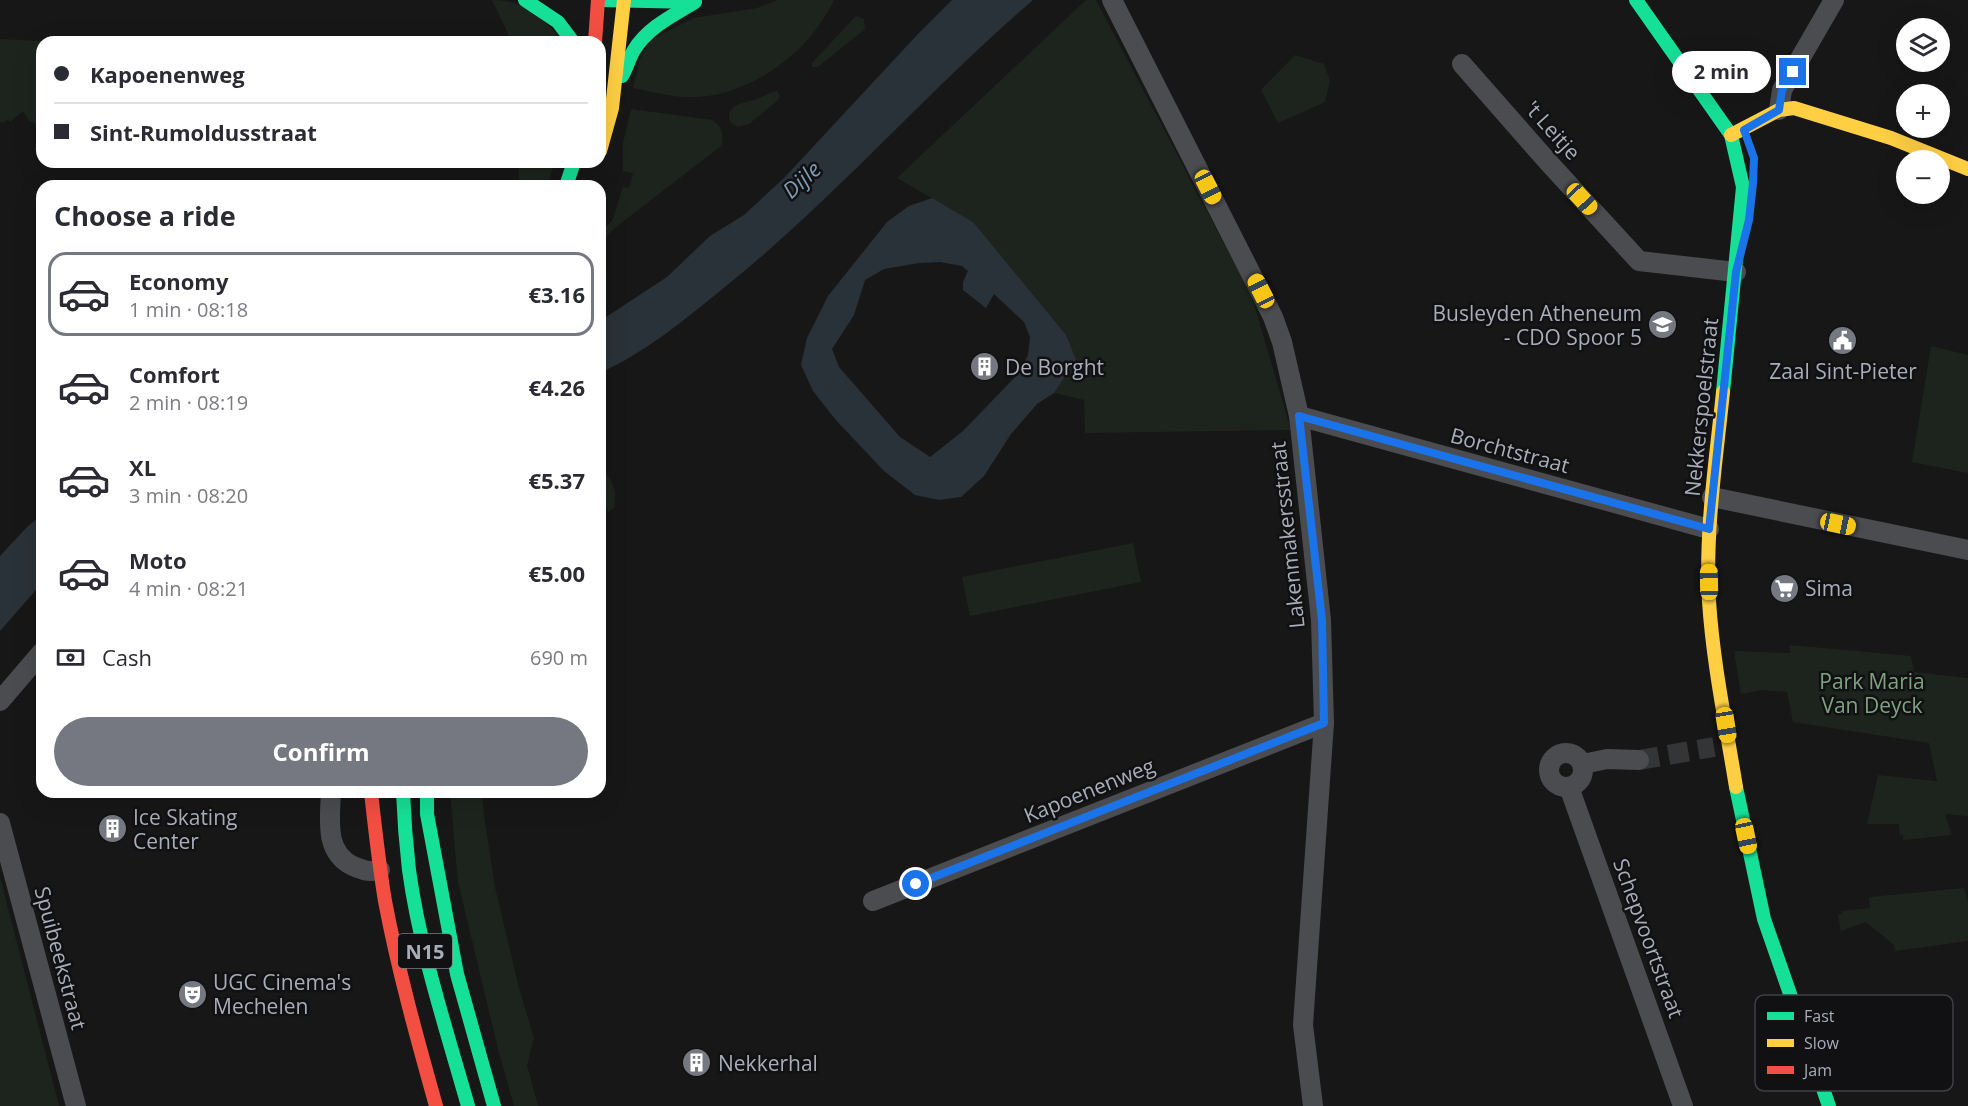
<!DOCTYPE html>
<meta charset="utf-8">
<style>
body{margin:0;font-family:"Open Sans",sans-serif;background:#f2f2f3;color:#2b2b33;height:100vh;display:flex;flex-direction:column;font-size:22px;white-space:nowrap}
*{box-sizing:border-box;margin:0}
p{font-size:20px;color:#7c7c81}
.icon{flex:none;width:33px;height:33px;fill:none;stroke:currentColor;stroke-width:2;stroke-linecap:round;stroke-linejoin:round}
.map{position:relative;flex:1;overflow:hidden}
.drawer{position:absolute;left:36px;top:180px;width:570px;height:618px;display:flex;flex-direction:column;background:#fff;border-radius:18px;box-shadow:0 6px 24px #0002}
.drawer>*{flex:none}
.top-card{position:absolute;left:36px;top:36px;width:570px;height:132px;border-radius:18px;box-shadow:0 6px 24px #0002;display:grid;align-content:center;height:132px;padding:0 18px;background:#fff}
.buttons{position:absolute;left:1896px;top:18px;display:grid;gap:12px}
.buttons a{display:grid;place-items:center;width:54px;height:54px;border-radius:50%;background:#fff;box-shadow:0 6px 24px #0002;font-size:30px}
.end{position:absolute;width:27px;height:27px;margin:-14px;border:8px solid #1a73e8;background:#fff;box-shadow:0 0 0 3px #fff}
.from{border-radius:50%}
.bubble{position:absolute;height:42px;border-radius:21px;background:#fff;box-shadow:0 6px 24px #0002;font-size:20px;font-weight:700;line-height:42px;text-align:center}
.car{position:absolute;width:18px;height:36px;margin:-18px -9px;border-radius:8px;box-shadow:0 0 4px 2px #0007;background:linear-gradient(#f5c518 24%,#345 0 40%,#f5c518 0 76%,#345 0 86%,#f5c518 0)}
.top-card b{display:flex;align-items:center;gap:21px;height:57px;font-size:22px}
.top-card b+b{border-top:2px solid #e1e1e2}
.top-card i{width:15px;height:15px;background:#2b2b33}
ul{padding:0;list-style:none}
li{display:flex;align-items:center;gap:18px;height:84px;margin:0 12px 9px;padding:0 6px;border:3px solid transparent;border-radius:18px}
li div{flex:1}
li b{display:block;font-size:22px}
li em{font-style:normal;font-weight:700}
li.current{border-color:#757880}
li>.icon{width:54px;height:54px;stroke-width:1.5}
h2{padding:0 18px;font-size:27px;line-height:72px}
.pay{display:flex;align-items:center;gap:15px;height:66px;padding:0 18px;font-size:22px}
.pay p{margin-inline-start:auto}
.action{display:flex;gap:12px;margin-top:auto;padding:12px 18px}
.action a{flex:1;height:69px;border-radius:36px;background:#757880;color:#fff;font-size:24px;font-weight:700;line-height:69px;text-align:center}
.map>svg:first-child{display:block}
.green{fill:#1d241e}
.water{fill:#2a3239;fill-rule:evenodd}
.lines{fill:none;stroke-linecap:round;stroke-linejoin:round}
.street-tunnel{stroke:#343537;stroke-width:20;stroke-dasharray:20 10;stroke-linecap:butt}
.street{stroke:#4b4c50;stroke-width:20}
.fast{stroke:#16e098;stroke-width:14}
.slow{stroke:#ffcf43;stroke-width:14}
.jam{stroke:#f24e42;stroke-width:14}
.route{stroke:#1a73e8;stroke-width:8}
.labels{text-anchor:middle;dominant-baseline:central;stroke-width:5;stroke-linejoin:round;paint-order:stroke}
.shield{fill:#111113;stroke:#7b7e86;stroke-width:1.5}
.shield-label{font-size:20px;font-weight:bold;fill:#a8adb8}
.street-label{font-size:21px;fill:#a8adb8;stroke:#111113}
.poi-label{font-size:21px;fill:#a8adb8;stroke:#111113;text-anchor:start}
.park-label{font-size:21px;fill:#7fa381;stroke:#111113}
.water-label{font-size:22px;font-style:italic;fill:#7f9bb3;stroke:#111113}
.key{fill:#111113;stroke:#3e4045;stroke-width:1.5}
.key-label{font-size:16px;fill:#a8adb8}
</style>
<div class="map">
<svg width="1968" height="1106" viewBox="0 0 1968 1106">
<rect width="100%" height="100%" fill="#171717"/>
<g class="green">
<path d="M492,0C527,0 542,20 565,42H512Z"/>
<path d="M778,0H834C809,54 745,101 683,97C667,96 650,91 633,88L640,58L652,39L694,18L757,8Z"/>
<path d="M1086,0H1096L1252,297L1291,430L1085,433L1084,400L1054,393L1076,360L973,222L897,178Z"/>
<path d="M856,16L864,19L865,29L818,67H812V63Z"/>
<path d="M0,39L61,42H42V123L38,125L29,121L23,111L10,122L8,120L2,123L0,122Z"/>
<path d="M1295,55L1324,64L1330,81L1325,102L1278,123L1261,90Z"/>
<path d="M777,91L780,95L778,100L749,124L738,127L730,122L729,113L733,107L739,104L757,99L772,92Z"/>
<path d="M631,109L712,120C722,126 725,136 721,146L616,227L600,243V232L612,221L623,187L629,188L633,173L623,171V143Z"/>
<path d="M519,162H555L547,186H519Z"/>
<path d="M1931,346L1968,355V473L1912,462Z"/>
<path d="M600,468C613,479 618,492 614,508L608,512L600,488Z"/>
<path d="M1133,543L1141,582L970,616L962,577Z"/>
<path d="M1790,645L1911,656L1914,672L1968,678V816L1945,814L1952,835L1903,840V835H1900L1899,824H1867L1878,775L1937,781L1929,743L1793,722L1787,692L1762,690L1741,694L1734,651L1790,653Z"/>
<path d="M450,792H482L484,816L495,887L518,984L534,1038L527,1065L538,1106H514L499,1053L458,882Z"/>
<path d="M0,877L59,1106H0Z"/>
<path d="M1964,888L1968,903V941L1895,951L1894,945L1866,922L1841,931L1838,915L1842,914V911L1870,908L1869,897Z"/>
</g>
<g class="water">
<path d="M952,0H1033C925,93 832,202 720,291C682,322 644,353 600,373V321L667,277L710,236L744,215L785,177L917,35Z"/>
<path d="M932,198L973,222L1066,335L1076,360L1054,393L1037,404L1011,434L984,476L961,497L939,500L915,495L884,471L835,419L813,391L801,365L807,338L828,296L887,222L909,206ZM940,262L962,266L968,271L963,282V290L986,308L994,294L1024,322L1030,337L1028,355L1019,373L963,431L930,457L900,437L839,367L832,349L854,315L865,280L884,269L919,263Z"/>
<path d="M42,515V583L0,631V556L28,526Z"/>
</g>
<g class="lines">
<path class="street-tunnel" d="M1639,760L1714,747"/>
<g class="street">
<path d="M1112,0L1273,317L1282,342L1299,416L1321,620L1324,723L1303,1025L1313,1106"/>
<path d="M1462,64L1549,163L1639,261L1736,272"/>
<path d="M1779,110L1782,90L1834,0"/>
<path d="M1299,416L1709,529"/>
<path d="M1712,497L1968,550"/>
<path d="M0,701L42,652"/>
<circle cx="1566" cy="770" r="17"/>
<path d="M1583,764L1607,759L1639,760"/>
<path d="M1569,787L1683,1106"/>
<path d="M331,792C330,819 324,852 353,866C365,871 367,872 380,870"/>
<path d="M0,823L76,1106"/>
<path d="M873,901L1324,723"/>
</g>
<g class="fast">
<path d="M525,0L558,22L573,42"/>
<path d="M599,0L694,2"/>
<path d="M1636,0L1731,135L1743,187L1723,392"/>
<path d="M622,76C627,68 629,58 634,50C648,27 674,15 695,2"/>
<path d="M566,186L574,162"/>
<path d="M1736,787L1764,919L1829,1106"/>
<path d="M403,792C404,818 406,844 409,870C420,950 446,1028 468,1106"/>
<path d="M427,792V814L457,974L494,1106"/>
</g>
<g class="slow">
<path d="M1731,135L1779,110L1794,108L1891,138L1968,169"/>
<path d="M600,151L612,108L624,0"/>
<path d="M1723,392C1716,461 1705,532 1709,601C1713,663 1726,725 1736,787"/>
</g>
<g class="jam">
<path d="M595,42L598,0"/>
<path d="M371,792C375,828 379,865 385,901C398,970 417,1038 436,1106"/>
</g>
</g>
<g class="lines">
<path class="route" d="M916,884L1324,723L1322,620L1299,416L1709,529L1736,272L1749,220L1753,183L1754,158L1744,130L1779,110L1782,90L1793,72"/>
</g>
<defs>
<symbol id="school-disc" viewBox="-11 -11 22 22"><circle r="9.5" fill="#757880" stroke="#111113"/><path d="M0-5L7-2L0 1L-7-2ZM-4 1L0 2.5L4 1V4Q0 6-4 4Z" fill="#fff"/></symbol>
<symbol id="civic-disc" viewBox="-11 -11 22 22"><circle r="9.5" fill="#757880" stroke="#111113"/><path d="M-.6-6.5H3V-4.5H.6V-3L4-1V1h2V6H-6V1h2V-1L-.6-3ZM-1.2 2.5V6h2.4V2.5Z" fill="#fff"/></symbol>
<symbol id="building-disc" viewBox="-11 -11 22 22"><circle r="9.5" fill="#757880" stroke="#111113"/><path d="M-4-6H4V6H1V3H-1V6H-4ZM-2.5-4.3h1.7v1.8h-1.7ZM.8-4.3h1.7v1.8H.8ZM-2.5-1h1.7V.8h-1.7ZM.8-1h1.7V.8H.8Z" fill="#fff"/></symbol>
<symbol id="supermarket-disc" viewBox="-11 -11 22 22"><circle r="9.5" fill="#757880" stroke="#111113"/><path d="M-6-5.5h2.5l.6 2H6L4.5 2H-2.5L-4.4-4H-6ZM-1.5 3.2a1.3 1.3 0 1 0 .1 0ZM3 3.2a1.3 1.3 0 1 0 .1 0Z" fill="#fff"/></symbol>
<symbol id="theatre-disc" viewBox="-11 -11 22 22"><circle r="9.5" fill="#757880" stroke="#111113"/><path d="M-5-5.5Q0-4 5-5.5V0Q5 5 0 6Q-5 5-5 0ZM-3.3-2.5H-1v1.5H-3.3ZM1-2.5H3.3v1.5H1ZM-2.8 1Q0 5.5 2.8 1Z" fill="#fff"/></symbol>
</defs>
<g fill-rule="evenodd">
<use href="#school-disc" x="1646" y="308" width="33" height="33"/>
<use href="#civic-disc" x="1826" y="324" width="33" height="33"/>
<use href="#building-disc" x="968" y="350" width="33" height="33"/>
<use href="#supermarket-disc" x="1768" y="572" width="33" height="33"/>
<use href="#building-disc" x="96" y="812" width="33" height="33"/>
<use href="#theatre-disc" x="176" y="978" width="33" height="33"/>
<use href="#building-disc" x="680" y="1046" width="33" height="33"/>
</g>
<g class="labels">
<rect class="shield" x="398" y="934" width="54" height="34" rx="4.5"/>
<g class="shield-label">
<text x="425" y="951">N15</text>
</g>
<g class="street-label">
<text transform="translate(1553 130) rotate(48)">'t Leitje</text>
<text transform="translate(1701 407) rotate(-84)">Nekkerspoelstraat</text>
<text transform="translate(1510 450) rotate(15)">Borchtstraat</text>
<text transform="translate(1287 535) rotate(-96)">Lakenmakersstraat</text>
<text transform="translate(1089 790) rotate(-22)">Kapoenenweg</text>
<text transform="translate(1649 938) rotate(70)">Schepvoortstraat</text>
<text transform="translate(61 958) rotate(75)">Spuibeekstraat</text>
</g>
<g class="poi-label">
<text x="1642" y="313" text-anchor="end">Busleyden Atheneum<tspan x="1642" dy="24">- CDO Spoor 5</tspan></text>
<text x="1005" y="367">De Borght</text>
<text x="1843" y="371" text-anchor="middle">Zaal Sint-Pieter</text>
<text x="1805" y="588">Sima</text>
<text x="133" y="817">Ice Skating<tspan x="133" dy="24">Center</tspan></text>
<text x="213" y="982">UGC Cinema's<tspan x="213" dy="24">Mechelen</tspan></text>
<text x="718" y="1063">Nekkerhal</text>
</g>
<g class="park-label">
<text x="1872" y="681">Park Maria<tspan x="1872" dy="24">Van Deyck</tspan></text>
</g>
<g class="water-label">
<text transform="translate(801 179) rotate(-42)">Dijle</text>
</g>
</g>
<rect x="1755" y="995" width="198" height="96" rx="9" class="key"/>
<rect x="1767" y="1012" width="27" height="8" fill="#16e098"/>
<rect x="1767" y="1039" width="27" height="8" fill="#ffcf43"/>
<rect x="1767" y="1066" width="27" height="8" fill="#f24e42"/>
<g class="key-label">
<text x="1804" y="1022">Fast</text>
<text x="1804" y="1049">Slow</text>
<text x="1804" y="1076">Jam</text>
</g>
</svg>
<div class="buttons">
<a><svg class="icon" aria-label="layers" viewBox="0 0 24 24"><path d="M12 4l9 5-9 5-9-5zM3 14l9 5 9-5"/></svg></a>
<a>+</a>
<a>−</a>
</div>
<i class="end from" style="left:916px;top:884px"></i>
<i class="end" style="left:1793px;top:72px"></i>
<div class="bubble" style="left:1672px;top:51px;width:99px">2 min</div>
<i class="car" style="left:1208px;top:187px;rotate:153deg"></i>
<i class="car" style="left:1582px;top:199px;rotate:137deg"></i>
<i class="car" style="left:1261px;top:291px;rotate:333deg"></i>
<i class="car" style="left:1838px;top:524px;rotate:102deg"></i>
<i class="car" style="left:1709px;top:582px;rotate:359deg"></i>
<i class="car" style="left:1726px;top:725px;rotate:171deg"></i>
<i class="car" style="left:1746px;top:836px;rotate:168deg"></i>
<div class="top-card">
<b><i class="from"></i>Kapoenenweg</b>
<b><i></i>Sint-Rumoldusstraat</b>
</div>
<section class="drawer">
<h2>Choose a ride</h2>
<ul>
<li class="current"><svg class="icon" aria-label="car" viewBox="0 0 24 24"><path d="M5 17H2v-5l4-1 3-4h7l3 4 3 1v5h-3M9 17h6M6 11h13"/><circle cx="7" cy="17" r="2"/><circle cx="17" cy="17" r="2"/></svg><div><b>Economy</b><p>1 min · 08:18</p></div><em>€3.16</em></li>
<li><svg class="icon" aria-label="car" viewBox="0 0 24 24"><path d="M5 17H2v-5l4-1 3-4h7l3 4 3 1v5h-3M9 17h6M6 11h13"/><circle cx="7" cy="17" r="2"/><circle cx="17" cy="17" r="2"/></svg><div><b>Comfort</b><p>2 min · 08:19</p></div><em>€4.26</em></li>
<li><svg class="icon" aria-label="car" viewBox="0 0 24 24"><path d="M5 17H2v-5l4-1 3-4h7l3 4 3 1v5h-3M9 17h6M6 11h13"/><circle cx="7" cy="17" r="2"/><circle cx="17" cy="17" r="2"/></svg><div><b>XL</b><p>3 min · 08:20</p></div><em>€5.37</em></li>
<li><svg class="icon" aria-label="car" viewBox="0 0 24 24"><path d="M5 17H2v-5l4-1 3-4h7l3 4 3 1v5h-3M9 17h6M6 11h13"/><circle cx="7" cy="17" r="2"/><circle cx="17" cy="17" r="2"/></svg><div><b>Moto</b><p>4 min · 08:21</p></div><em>€5.00</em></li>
</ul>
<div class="pay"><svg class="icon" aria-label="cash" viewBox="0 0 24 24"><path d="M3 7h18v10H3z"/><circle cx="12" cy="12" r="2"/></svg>Cash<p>690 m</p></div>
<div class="action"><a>Confirm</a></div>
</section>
</div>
